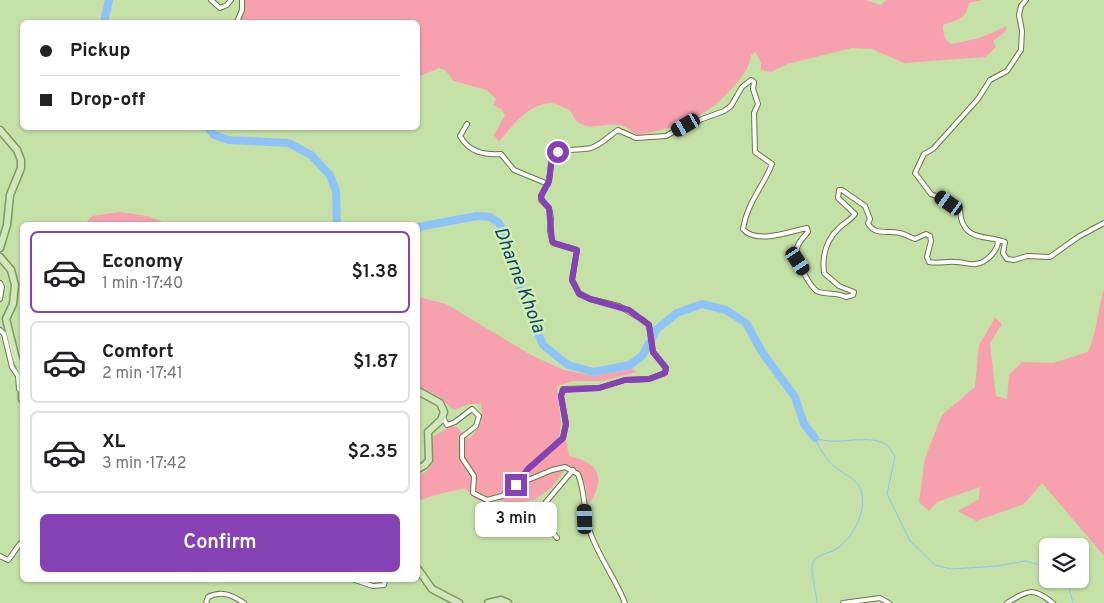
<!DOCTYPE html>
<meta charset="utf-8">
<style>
body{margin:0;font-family:Overpass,sans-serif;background:#f6f6f6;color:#202124;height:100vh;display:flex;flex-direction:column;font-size:19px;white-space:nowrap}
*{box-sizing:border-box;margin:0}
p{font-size:16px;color:#757577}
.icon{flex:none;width:28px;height:28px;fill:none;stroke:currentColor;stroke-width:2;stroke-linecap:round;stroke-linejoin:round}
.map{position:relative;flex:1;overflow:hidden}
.sheet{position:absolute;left:20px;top:222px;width:400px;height:360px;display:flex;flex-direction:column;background:#fff;border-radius:8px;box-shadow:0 1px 4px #0004}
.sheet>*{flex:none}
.banner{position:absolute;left:20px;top:20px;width:400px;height:110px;border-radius:8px;box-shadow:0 1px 4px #0004;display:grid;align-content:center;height:110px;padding:0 20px;background:#fff}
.controls{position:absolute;left:1039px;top:538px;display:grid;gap:10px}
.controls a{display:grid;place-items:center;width:50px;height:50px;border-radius:8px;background:#fff;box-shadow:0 1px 4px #0004;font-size:25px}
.end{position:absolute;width:22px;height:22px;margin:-11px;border:6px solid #8641b4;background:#fff;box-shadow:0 0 0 2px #fff}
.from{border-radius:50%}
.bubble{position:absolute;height:35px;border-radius:8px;background:#fff;box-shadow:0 1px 4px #0004;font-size:16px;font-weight:600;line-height:35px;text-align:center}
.car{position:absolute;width:15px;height:30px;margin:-15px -8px;border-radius:6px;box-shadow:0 0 4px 1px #0007;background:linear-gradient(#222 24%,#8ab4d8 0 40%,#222 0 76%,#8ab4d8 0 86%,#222 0)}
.banner b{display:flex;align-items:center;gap:18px;height:48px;font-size:19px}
.banner b+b{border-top:1px solid #e0e0e0}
.banner i{width:12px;height:12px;background:#202124}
ul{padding:9px 0 0;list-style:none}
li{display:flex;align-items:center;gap:15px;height:82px;margin:0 10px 8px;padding:0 10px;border:2px solid #e0e0e0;border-radius:8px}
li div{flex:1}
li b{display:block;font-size:19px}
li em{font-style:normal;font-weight:600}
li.selected{border-color:#8641b4}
li>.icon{width:45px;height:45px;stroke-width:1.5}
.button{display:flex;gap:10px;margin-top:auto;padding:10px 20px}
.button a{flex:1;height:58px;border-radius:8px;background:#8641b4;color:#fff;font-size:20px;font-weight:600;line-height:58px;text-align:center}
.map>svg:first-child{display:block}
.green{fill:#f7a1af}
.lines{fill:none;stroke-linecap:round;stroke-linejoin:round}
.stream{stroke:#8dc3f8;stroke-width:1}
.river{stroke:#8dc3f8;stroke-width:8}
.street-casing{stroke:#637b46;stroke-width:6}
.primary-casing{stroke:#7e9861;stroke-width:9}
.street{stroke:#fff;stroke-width:4}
.primary{stroke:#d1e6ba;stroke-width:6}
.route{stroke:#8641b4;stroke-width:6}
.labels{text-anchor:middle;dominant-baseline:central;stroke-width:5;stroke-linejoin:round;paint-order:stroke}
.water-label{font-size:19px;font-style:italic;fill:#10426c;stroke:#d2eeb4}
</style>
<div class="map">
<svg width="1104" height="603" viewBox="0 0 1104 603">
<rect width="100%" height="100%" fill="#c5e1a7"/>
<g class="green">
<path d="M242,0H865L881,5L886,0H983L969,3C965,21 958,19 943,25C943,32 944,40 951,44C971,41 988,36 1006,26V31L993,41L996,47L985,57L904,63L872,49L852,48L787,64L771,72L761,70V63L755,52L751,55C749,69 744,74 735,85C707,118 680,127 637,135C632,132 626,126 620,125C599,122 581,137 570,110C564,108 556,103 550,103C527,105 512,126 499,142L494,135L505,115L501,109L493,105L496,99L487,90L454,81L445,70L439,68L418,77V22H242Z"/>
<path d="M120,212L147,216L171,225H84L92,216Z"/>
<path d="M1104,288V556L1042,483L1024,504L976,521L958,511L979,499L980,487L937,502L929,511L919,502L925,458L942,415L975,387L979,345L995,318L1002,324L990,343L996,396L1007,399L1009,375L1022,362L1053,363L1088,352C1097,331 1098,310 1104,288Z"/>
<path d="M418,297L446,304L531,355L564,370L594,376L632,369L637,372L602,381H573L557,386L561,423L559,437L566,441L569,456C586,460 603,467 597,488C595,493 594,498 590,502L588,501C586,482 582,468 562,465L560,466L564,471L551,488L534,500L514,503L496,500L486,504L474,498L465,488C451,492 428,495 418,502V476C441,465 429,456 432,437L451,426L457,427L468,439C480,429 483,420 481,404H469L454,410L438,396L418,386Z"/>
</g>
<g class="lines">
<g class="stream">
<path d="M815,438C838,447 866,433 885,444C889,446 892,452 895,456L887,494L910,541L935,565L951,569L997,566L1025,561L1048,567"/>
<path d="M815,439C820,449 826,460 835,467C842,474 853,476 859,486C870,506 854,538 836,549C829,554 817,554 813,562C809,569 817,593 817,603"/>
<path d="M1062,579L1068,584L1073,603"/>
</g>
<g class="river">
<path d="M104,22L109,0"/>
<path d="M208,128L214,135L229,140L289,143L311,155L330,175L336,191L337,225"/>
<path d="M418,227L477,216L490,217L499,223L508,242L516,278L543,345L568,365L594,372L630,365L642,356L657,329L677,313L702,304L726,310L746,323L762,352L795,397L804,424L815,438"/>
</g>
<defs>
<g id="street">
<path d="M211,0L220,8L227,5L231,0"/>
<path d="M237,22L242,10V0"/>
<path d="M467,124L460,136C469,152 483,155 501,154L514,170L548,184"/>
<path d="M998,240L1005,242L1003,253L1007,259L1014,260L1027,256L1050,257L1078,237L1104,223"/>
<path d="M0,283L2,287L0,299"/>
<path d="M0,330L4,334L12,367L18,376L19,389L21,391"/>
<path d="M443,417L447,425L455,422L472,409L479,416L476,426L462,437V458L474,476L473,493L487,500L502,496L516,485L552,470L565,467L578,474C587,496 582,515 592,537C601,560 616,580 625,603"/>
<path d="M516,485L528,469L563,438L566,424L561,396L563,389L599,388L625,380L649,379L665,373L666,368L653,352L649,325L643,320L619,306L590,299L579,293L572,280L577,250L553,243L550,231L551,218L549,208L541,200V196L549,181L552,157C565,147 577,151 591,148C601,145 609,136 618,130L636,138L666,136L686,125L724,111L731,106L742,87L751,80L754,82L753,89L758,104L754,113L755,152L772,164C763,187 747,203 743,229C756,245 791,231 807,228L808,232C803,238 797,243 796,252C796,260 811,290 819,292C829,295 837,292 846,297L853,295L854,292L839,286L824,273C822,256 826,240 839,228C844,223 851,220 855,214L838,198L839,190H842L865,206L870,219L868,223C874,236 888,230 900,233C905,234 909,237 915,239L926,234L930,236L931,241L927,257L929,262C938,264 947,261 956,262C963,262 969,265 976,264C986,263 999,250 998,240C984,236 966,239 961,218C960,214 961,210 959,206L931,194L915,173L924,154L933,149L978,99L990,80L1007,71L1021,50L1022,31L1019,15L1021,6L1026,0"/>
<path d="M557,538L545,523L544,509L546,502L573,470"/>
<path d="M0,556L8,560C13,555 16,547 22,542"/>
<path d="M355,580L373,586L384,585L385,580"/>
<path d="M206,603L208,597C221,590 232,595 244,603"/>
<path d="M843,603L880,598L889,603"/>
<path d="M1007,603C1028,590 1033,587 1053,603"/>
</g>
<g id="primary">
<path d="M0,130L17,150L21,160V168L10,195L7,225L0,248"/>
<path d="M0,257L11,270L15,285L13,304L6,319L16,359L22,373V399"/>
<path d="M418,391L440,403L444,412L441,420L428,432L429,460L425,465L418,469"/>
<path d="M418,569L432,589L459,603"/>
<path d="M488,603L501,600L508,603"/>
</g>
</defs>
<use href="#street" class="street-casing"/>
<use href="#primary" class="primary-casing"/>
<use href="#street" class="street"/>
<use href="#primary" class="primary"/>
</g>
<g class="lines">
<path class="route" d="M516,485L528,469L563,438L566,424L561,396L563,390L599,388L625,380L649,379L665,373L666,368L653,352L649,325L629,310L590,299L579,294L572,280L577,250L554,243L552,241L549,208L542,200L541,196L549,181L552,157L558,152"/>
</g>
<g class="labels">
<g class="water-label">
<text transform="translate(519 280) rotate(69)">Dharne Khola</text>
</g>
</g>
</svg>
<div class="controls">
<a><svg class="icon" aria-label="layers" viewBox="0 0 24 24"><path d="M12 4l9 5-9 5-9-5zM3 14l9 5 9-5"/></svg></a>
</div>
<i class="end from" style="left:558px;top:152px"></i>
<i class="end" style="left:516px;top:485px"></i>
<div class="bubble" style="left:475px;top:502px;width:82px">3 min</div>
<i class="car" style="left:686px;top:125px;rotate:240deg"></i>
<i class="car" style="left:949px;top:203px;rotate:305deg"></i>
<i class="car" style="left:798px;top:261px;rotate:147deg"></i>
<i class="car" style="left:585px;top:519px;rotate:358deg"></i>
<div class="banner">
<b><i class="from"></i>Pickup</b>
<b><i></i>Drop-off</b>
</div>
<section class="sheet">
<ul>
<li class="selected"><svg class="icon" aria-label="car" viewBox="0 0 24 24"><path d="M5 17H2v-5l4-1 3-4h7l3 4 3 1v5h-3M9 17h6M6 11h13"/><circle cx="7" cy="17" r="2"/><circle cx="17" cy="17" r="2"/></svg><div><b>Economy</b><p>1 min · 17:40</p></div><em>$1.38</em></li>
<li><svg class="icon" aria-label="car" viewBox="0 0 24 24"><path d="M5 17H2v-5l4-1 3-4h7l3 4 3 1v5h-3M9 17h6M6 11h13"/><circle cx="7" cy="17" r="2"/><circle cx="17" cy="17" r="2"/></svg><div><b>Comfort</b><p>2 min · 17:41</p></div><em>$1.87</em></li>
<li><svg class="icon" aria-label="car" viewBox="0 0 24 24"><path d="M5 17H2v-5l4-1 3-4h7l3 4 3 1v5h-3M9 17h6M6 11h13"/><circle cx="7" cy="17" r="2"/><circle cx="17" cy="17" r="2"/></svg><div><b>XL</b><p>3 min · 17:42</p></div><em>$2.35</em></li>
</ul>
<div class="button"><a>Confirm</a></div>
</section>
</div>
